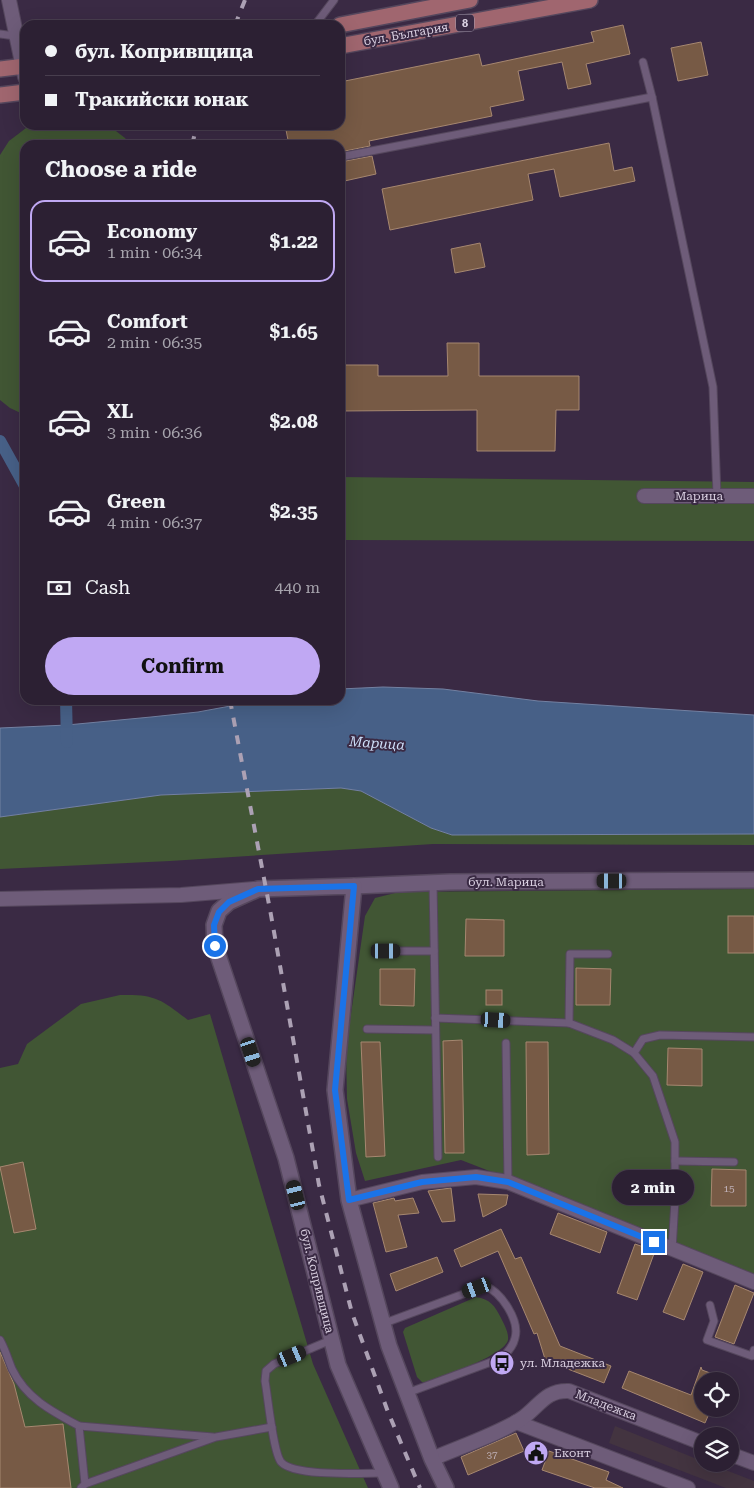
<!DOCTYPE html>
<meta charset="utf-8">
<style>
body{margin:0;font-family:"Roboto Serif",serif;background:#34283b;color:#f1f3f6;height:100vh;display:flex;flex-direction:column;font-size:19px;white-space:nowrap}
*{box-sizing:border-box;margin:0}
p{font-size:16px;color:#a6a3ac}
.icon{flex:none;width:28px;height:28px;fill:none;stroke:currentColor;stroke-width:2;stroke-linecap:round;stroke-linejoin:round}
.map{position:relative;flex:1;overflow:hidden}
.drawer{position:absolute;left:20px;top:140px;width:325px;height:565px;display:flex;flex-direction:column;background:#2c2033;border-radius:15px;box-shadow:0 5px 20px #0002,0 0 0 1px #483e4e}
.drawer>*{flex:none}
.top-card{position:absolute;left:20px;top:20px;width:325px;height:110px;border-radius:15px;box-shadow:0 5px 20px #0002,0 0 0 1px #483e4e;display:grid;align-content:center;height:110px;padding:0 25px;background:#2c2033}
.fabs{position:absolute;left:694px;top:1372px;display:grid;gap:10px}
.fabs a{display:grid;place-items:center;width:45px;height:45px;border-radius:50%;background:#2c2033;box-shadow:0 5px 20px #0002,0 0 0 1px #483e4e;font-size:25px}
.end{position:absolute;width:22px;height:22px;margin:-11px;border:6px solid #1a73e8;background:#fff;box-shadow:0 0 0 2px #fff}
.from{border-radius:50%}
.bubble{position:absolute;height:35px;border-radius:18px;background:#2c2033;box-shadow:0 5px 20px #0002,0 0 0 1px #483e4e;font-size:16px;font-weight:700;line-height:35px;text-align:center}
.car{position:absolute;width:15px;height:30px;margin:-15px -8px;border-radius:6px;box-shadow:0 0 4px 1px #0007;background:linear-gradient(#222 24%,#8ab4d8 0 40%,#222 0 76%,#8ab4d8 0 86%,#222 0)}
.top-card b{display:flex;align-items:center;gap:18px;height:48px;font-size:19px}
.top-card b+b{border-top:1px solid #483e4e}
.top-card i{width:12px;height:12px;background:#f1f3f6}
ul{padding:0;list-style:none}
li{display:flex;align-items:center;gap:15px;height:82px;margin:0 10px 8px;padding:0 15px;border:2px solid transparent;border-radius:15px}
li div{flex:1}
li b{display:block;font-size:19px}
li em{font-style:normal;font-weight:700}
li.on{border-color:#c0a8f3}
li>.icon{width:45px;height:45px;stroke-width:1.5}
h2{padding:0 25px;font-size:22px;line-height:60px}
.pay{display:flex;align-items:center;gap:12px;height:55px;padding:0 25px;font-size:19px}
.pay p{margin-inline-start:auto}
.primary-button{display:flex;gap:10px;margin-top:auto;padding:10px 25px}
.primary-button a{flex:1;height:58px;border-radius:30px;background:#c0a8f3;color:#111;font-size:20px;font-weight:700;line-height:58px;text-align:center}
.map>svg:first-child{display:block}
.commercial{fill:#433440}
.green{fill:#415634}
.water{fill:#476087;stroke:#7381a2}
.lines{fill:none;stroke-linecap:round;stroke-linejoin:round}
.canal{stroke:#476087;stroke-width:12}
.building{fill:#775a45;stroke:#a68770}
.service-casing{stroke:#55475d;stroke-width:9}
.minor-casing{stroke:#55475d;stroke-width:16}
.tertiary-casing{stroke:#55475d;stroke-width:18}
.secondary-casing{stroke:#55475d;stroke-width:18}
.primary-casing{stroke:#55475d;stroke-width:18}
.service{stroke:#6e5c79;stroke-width:7}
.minor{stroke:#6e5c79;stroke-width:14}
.tertiary{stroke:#6e5c79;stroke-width:15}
.secondary{stroke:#6e5c79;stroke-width:15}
.primary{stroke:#a0666f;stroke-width:15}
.rail{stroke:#aca1b4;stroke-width:4;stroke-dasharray:9 9;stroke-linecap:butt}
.route{stroke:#1a73e8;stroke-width:6}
.labels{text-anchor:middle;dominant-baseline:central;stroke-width:4;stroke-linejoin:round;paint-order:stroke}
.number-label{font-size:10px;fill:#c0b2b9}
.shield{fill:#3a2a44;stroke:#a99eb1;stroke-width:1}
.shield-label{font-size:11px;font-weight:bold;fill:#d9cfe0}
.street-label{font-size:12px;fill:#d9cfe0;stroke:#3a2a44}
.poi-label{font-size:12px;fill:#d9cfe0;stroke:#3a2a44;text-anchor:start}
.water-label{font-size:14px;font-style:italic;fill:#cedff9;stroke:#3a2a44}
</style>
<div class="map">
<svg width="754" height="1488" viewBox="0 0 754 1488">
<rect width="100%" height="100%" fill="#3a2a44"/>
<path class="commercial" d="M615,1426L702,1461V1464H710L754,1481V1488H726L609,1443Z"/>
<g class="green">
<path d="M30,125H108L125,138L130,145H25V415L10,408L0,400V155L9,141Z"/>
<path d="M340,477L754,482V541L340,540Z"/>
<path d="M341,788L361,791L431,828L452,835L754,834V845L433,844L170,861L0,869V817L161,795Z"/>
<path d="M754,889V1274L461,1160L365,1181L356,1153L347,1099L346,1049L365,916L375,898L399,892Z"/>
<path d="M120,995C155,994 161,999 188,1020L210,1014L313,1364L368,1488H0V1068L18,1064L27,1044L81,1004Z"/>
<path d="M476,1297C490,1299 495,1306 501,1318C504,1324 509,1333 508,1340C504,1356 443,1376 426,1382H422L417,1377L403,1332L405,1328Z"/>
</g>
<path class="water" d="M383,687L443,689L538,701L754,715V834L452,835L431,828L361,791L341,788L161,795L0,817V728L67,725L151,717L198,712L263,700H340V689Z"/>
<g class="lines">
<g class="canal">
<path d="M0,441L25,486"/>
<path d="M66,700L67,742"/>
</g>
</g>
<g class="building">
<path d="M623,25L630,54L586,64L591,84L568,89L562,62L518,71L524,100L490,107L492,116L369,141L370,146L340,152V145H289L285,125H340V82L479,54L482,66L594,42L591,32Z"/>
<path d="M701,42L708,75L678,81L671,48Z"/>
<path d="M609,143L614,171L632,167L635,181L560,197L554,169L528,174L533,200L390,230L382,189Z"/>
<path d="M372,156L376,174L340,182V162Z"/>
<path d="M480,243L485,267L455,273L451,249Z"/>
<path d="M447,343H479V376H579V410H556L555,451H477V410L340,411V365H378V376H448Z"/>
<rect x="728" y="916" width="26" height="37"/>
<path d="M466,919L504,920V956H465Z"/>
<path d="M576,968L611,969L610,1005H576Z"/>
<path d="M380,969H415L414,1006L380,1005Z"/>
<rect x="486" y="990" width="16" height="15"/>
<path d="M462,1040L464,1153H445L443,1041Z"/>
<path d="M361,1042H380L385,1156L366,1157Z"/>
<path d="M526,1042H548L549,1154L527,1155Z"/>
<path d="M668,1048L702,1049V1086L667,1085Z"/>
<path d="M23,1162L36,1229L14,1233L0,1167Z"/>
<path d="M712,1169L746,1170V1206H711Z"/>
<path d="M451,1188L455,1221L442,1222L428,1191Z"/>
<path d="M478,1194L508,1195L506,1205L483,1217Z"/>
<path d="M394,1198L395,1201L413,1198L419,1213L398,1215L407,1247L386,1252L373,1203Z"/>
<path d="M558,1213L607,1232L600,1253L550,1234Z"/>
<path d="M501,1229L515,1259L521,1257L560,1346L611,1366L604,1383L555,1364L557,1360L545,1359L537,1333L534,1334L498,1251L461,1267L454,1250Z"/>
<path d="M635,1244L655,1251L637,1300L617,1293Z"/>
<path d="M437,1257L443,1272L396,1291L390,1274Z"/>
<path d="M683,1264L703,1272L684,1320L663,1312Z"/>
<path d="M735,1285L754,1293L734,1344L715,1337Z"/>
<path d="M0,1352L14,1384L25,1427L63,1424L71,1488H0Z"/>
<path d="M701,1367L702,1370L729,1380L702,1381V1409H711L705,1423L622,1388L629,1371L691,1395Z"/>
<path d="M516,1433L524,1451L468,1475L461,1457Z"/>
<path d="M549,1451L609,1472L606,1480L623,1488H595L542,1470Z"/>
</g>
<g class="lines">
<defs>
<g id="service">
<path d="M315,25L334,0"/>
<path d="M0,34L15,36"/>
<path d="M643,62L652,97L713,387L717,496"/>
<path d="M340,157L652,97"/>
<path d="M433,883L438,1157"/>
<path d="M386,951H434"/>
<path d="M435,1018L569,1023L613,1040L634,1053"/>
<path d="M569,1023L570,954H608"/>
<path d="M367,1029L435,1030"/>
<path d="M506,1043L508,1182"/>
<path d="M675,1161L734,1162"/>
<path d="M672,1250L675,1200V1142L653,1076L634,1053L643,1039L660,1035L754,1037"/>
<path d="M710,1305L714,1321L707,1340L752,1356L754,1350"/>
<path d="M382,1324L485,1286C501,1292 520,1320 515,1338C513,1347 508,1351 502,1358L407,1393"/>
<path d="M0,1340C5,1349 8,1359 12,1369C26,1398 51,1411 79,1426L85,1484L81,1488"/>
<path d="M331,1340L274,1364L266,1371L265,1381C268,1397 273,1452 281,1462C294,1477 363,1473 383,1473"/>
<path d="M79,1426L213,1437"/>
<path d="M85,1484L216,1437L272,1427"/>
</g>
<g id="minor">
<path d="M9,0L25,77"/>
<path d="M644,496H754"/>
<path d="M0,899L181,895L254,889"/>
<path d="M349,1200L422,1182L476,1177L508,1182L754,1282"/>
<path d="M516,1422L688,1488"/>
<path d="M730,1454L754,1463"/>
<path d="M432,1459C457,1448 504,1432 524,1417C540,1405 546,1390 569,1391L702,1443"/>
</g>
<path id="tertiary" d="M354,886L450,882L754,880"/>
<path id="secondary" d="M391,1488L338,1365L286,1158L215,946L214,925L219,911L229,902L258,889L354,886L335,1090L349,1200L389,1346L432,1459L446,1488"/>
<g id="primary">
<path d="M340,25L470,0"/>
<path d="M340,46L590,0"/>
<path d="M0,69L25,66"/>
<path d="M0,95L25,92"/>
</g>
</defs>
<use href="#service" class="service-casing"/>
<use href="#minor" class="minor-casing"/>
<use href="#tertiary" class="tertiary-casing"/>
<use href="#secondary" class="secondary-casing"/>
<use href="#primary" class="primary-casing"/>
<use href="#service" class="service"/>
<use href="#minor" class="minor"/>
<use href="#tertiary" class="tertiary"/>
<use href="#secondary" class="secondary"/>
<use href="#primary" class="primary"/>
<g class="rail">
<path d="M235,25L245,0"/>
<path d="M192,145L197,125"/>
<path d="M230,700L271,915L319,1185L352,1313L388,1412L420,1488"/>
</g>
</g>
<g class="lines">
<path class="route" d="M215,946L214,925L219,912L229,902L258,889L354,886L335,1090L349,1200L422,1182L476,1177L508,1182L654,1242"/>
</g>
<defs>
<symbol id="bus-disc" viewBox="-11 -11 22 22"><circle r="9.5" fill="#c0a8f3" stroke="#3a2a44"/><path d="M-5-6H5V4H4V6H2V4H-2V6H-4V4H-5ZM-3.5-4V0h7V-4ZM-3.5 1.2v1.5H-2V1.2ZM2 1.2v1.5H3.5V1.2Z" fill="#111"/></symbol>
<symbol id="civic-disc" viewBox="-11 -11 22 22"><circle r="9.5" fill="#c0a8f3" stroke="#3a2a44"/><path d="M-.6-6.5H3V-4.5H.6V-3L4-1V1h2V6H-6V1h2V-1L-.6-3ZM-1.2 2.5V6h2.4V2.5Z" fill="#111"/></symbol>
</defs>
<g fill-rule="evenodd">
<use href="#bus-disc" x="488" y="1349" width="28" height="28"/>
<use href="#civic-disc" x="522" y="1439" width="28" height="28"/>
</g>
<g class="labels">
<g class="number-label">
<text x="729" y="1188">15</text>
<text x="492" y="1454">37</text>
</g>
<rect class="shield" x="456" y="14.5" width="18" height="17" rx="4"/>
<g class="shield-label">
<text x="465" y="23">8</text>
</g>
<g class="street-label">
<text transform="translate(406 34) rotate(-10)">бул. България</text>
<text x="699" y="496">Марица</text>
<text x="506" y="882">бул. Марица</text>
<text transform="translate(317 1281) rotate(76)">бул. Копривщица</text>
<text transform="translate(606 1405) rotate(21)">Младежка</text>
</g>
<g class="poi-label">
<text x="520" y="1363">ул. Младежка</text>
<text x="554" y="1453">Еконт</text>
</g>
<g class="water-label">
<text transform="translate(377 743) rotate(4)">Марица</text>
</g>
</g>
</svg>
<div class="fabs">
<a><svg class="icon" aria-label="locate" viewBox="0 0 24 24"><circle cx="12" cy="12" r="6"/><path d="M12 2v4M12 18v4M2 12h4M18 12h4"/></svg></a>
<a><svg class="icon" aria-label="layers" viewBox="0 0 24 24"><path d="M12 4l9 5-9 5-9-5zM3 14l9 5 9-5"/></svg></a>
</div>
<i class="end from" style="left:215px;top:946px"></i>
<i class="end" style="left:654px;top:1242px"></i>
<div class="bubble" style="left:612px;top:1170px;width:82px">2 min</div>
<i class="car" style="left:612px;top:881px;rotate:270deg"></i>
<i class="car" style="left:386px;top:951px;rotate:90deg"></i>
<i class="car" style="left:496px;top:1020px;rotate:93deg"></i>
<i class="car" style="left:251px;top:1052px;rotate:162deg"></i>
<i class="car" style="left:296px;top:1195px;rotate:346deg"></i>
<i class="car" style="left:477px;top:1288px;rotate:249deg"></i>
<i class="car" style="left:292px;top:1356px;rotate:67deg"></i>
<div class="top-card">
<b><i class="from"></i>бул. Копривщица</b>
<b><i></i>Тракийски юнак</b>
</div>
<section class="drawer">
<h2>Choose a ride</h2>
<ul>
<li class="on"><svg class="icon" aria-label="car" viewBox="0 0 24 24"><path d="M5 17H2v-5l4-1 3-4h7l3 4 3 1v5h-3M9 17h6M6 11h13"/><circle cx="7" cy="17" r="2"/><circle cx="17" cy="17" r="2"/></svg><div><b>Economy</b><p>1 min · 06:34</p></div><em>$1.22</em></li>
<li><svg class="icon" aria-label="car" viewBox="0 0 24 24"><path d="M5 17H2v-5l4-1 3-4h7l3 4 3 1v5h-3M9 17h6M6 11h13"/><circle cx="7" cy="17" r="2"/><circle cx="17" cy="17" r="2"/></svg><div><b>Comfort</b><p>2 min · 06:35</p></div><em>$1.65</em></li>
<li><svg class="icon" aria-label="car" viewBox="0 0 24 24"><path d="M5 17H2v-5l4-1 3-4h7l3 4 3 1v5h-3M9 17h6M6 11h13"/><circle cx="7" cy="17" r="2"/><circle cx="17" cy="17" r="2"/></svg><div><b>XL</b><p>3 min · 06:36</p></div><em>$2.08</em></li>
<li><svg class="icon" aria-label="car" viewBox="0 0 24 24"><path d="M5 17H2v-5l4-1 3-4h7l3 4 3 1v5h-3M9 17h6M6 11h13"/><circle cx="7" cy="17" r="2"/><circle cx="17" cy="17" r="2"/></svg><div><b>Green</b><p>4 min · 06:37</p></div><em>$2.35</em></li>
</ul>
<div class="pay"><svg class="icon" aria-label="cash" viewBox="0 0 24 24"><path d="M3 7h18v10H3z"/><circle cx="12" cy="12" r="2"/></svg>Cash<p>440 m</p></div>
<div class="primary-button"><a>Confirm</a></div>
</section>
</div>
